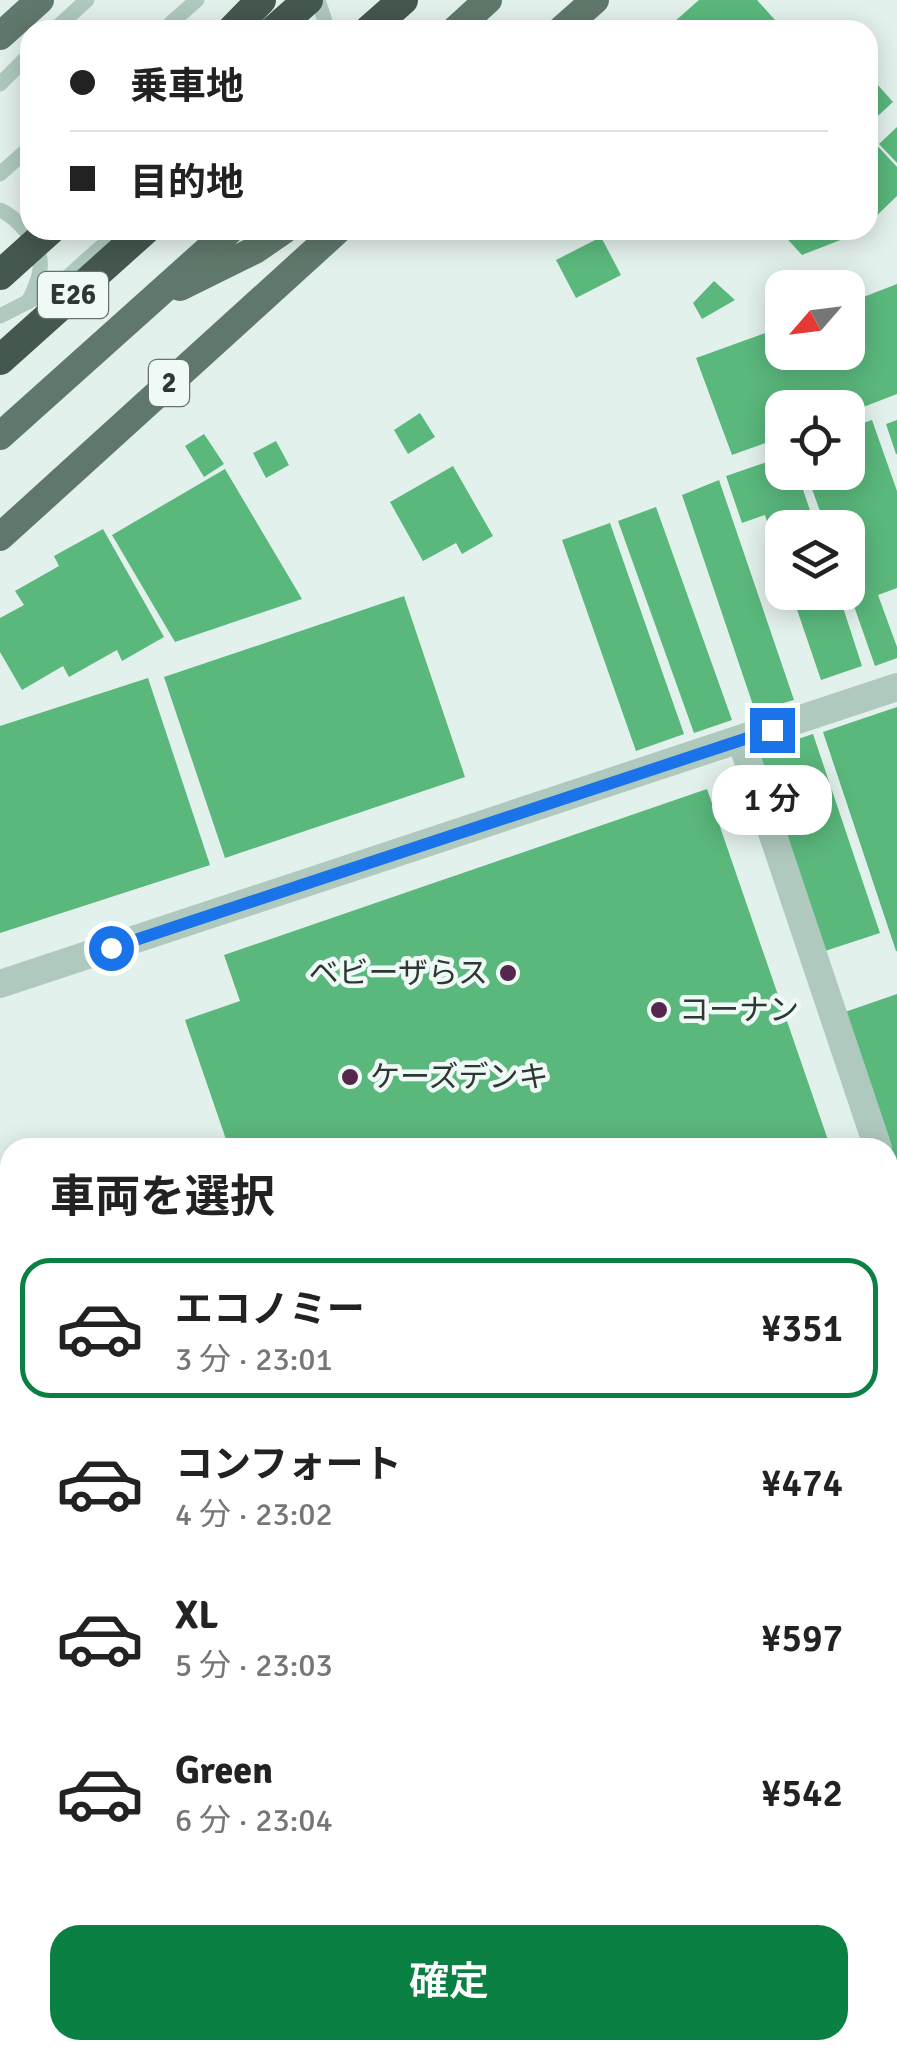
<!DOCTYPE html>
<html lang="ja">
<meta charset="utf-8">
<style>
body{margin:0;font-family:Signika,"Noto Sans JP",sans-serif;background:#f2f2f2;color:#222;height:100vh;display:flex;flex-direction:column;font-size:38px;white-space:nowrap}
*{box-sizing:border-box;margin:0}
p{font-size:32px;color:#767676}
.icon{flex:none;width:55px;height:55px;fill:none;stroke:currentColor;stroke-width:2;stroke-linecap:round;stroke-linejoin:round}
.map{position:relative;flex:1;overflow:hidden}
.drawer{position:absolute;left:0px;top:1138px;width:898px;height:922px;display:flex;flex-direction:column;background:#fff;border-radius:30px 30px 0 0;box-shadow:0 5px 25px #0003}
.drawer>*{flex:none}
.top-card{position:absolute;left:20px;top:20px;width:858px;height:220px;border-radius:30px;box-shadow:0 5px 25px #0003;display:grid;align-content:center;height:220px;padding:0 50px;background:#fff}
.needle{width:65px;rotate:242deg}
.tools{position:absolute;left:765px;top:270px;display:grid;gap:20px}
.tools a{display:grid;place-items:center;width:100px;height:100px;border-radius:20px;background:#fff;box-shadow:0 5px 25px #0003;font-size:50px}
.end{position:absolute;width:45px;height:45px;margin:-22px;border:12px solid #1a73e8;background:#fff;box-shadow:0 0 0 5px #fff}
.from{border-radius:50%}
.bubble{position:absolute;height:70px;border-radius:30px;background:#fff;box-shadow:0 5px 25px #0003;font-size:32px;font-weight:600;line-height:70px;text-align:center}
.top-card b{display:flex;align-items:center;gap:35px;height:95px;font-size:38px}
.top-card b+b{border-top:2px solid #e0e0e0}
.top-card i{width:25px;height:25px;background:#222}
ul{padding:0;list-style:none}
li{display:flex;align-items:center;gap:30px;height:140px;margin:0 20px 15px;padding:0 30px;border:5px solid transparent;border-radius:30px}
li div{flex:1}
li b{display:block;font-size:38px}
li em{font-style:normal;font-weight:600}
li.active{border-color:#0b8043}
li>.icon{width:90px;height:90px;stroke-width:1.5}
h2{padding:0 50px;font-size:45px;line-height:120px}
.button{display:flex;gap:20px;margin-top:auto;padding:20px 50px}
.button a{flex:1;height:115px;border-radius:30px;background:#0b8043;color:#fff;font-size:40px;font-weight:600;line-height:115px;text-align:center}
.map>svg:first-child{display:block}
.building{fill:#5ab87c}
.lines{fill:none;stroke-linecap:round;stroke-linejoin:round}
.service{stroke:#afc9be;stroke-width:15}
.minor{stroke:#afc9be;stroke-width:28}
.tertiary{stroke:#afc9be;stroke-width:28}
.primary{stroke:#60786b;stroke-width:28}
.motorway{stroke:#45584d;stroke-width:30}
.motorway-bridge{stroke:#45584d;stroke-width:30}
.route{stroke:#1a73e8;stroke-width:12}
.poi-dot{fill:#56274d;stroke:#eff9f6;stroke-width:4}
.labels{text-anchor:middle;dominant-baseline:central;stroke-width:9;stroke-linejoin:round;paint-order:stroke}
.shield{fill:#eff9f6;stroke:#67726d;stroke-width:2.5}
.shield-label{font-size:28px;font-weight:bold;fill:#2d3832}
.poi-label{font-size:30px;fill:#2d3832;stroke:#eff9f6;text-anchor:start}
</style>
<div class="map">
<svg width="897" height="2058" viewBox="0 0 897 2058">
<rect width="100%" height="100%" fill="#e3f1ec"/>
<g class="building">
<path d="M699,0H757L784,30H665Z"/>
<path d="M868,74L893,102L868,125Z"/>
<path d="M897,127V163L879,144Z"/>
<path d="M872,140L897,167V196L868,224V144Z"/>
<path d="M779,230H866L802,255Z"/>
<path d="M601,237L621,275L576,298L556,260Z"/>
<path d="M714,281L735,300L702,319L693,303Z"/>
<path d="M897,284V394L848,413V408H782V437L732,455L696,358L782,327V352H848V303Z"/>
<path d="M420,413L435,437L408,454L394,430Z"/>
<path d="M872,420L897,491V588L878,595L897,647V658L875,666L848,589V528H826L806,472H848V428Z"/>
<path d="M897,420V454H896L886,424Z"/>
<path d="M204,434L224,464L204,477L185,446Z"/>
<path d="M276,441L289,465L266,478L253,453Z"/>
<path d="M782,457V472H797L816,528H782V566L765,515L742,523L726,476Z"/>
<path d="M453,466L493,536L462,554L456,543L423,561L390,502Z"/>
<path d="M225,469L302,599L175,642L112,535Z"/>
<path d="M719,480L794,700L755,711L682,495Z"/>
<path d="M656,507L732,720L694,733L618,521Z"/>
<path d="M610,523L684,734L636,751L562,540Z"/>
<path d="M103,529L164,637L122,661L117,650L69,677L63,666L22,690L0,652V618L24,605L15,591L59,566L54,556Z"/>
<path d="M791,592H838L862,666L821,680Z"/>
<path d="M404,596L465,777L225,858L164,677Z"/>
<path d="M148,678L210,865L0,933V726Z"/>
<path d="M897,707V951H896L823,732Z"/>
<path d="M813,734L880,933L825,951L758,752Z"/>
<path d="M707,789L829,1143L815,1148H229L185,1020L240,1001L224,955Z"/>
<path d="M897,994V1167H896L842,1013Z"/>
<path d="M10,1306V1474L9,1475L0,1448V1310Z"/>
<path d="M897,1332V1408L888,1411V1335Z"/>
<path d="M897,1418V1747L888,1748V1421Z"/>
<path d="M94,2050H140V2051L118,2058H97Z"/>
<path d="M441,2050H451L455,2058H424Z"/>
<path d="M481,2050H575L578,2058H485Z"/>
<path d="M604,2050H645L646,2058H586Z"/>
<path d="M653,2050H716L717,2058H654Z"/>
<path d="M719,2050H824L825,2058H720Z"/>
</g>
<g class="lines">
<g class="service">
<path d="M318,0L325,21L324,30"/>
<path d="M54,30L87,0"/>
<path d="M163,30L197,0"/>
<path d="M0,84L30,54"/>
<path d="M0,174L30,147"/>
<path d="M0,210C10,214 17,221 25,230C47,255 43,274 28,302"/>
<path d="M0,316L55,288L120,230"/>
<path d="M465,2050L469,2058"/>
</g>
<g class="minor">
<path d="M741,740L878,1148"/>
<path d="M0,984L897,687"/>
<path d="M888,1176L897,1204"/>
<path d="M892,2058L897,2057"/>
</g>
<g class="tertiary">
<path d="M0,2005L10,2022"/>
<path d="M26,2050L31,2058"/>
</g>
<g class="primary">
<path d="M455,30L488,0"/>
<path d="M561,30L595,0"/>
<path d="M0,36L40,0"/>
<path d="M180,287L255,250L284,230"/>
<path d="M0,436L230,230"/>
<path d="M0,537L338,230"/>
<path d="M888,1795L897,1792"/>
<path d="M240,2058L260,2050"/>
</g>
<g class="motorway">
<path d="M232,30L261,0"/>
<path d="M274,30L308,0"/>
<path d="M369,30L403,0"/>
<path d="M0,360L145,230"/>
</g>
<path class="motorway-bridge" d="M0,275L50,230"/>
</g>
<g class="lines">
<path class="route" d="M111,948L772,730"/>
</g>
<g class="poi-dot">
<circle cx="508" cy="973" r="10"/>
<circle cx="659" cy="1010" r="10"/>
<circle cx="350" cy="1077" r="10"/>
</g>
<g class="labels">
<g class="shield">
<rect x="38" y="272" width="70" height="46" rx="8"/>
<rect x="149" y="360" width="40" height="46" rx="8"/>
</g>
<g class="shield-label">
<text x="73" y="295">E26</text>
<text x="169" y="383">2</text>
</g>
<g class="poi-label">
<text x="488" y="973" text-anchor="end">ベビーザらス</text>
<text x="679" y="1010">コーナン</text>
<text x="370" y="1077">ケーズデンキ</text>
</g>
</g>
</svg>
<div class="tools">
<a><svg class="needle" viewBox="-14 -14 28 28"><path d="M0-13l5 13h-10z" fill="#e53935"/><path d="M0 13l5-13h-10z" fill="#767676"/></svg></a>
<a><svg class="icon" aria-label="locate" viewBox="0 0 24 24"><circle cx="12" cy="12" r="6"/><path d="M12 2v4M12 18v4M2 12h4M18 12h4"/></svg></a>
<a><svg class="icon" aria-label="layers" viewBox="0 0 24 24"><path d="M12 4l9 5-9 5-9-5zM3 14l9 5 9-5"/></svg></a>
</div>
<i class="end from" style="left:111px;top:948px"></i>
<i class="end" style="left:772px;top:730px"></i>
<div class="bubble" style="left:712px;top:765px;width:120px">1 分</div>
<div class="top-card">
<b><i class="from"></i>乗車地</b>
<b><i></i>目的地</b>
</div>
<section class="drawer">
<h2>車両を選択</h2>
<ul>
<li class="active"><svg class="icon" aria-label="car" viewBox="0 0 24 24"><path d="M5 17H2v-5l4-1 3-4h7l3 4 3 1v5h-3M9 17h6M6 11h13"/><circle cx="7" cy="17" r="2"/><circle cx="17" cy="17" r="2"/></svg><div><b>エコノミー</b><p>3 分 · 23:01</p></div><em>¥351</em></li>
<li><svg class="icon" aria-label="car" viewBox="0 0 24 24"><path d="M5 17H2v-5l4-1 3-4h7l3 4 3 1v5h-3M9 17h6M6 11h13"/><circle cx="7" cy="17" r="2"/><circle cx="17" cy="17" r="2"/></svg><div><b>コンフォート</b><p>4 分 · 23:02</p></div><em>¥474</em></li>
<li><svg class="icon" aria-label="car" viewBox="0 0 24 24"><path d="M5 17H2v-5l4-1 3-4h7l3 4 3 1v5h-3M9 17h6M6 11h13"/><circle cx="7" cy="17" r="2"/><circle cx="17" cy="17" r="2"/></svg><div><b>XL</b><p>5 分 · 23:03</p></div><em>¥597</em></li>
<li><svg class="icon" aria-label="car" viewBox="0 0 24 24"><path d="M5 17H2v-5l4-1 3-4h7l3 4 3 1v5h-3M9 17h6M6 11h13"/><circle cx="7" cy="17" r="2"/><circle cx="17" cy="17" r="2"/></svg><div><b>Green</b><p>6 分 · 23:04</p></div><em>¥542</em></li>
</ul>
<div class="button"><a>確定</a></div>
</section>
</div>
